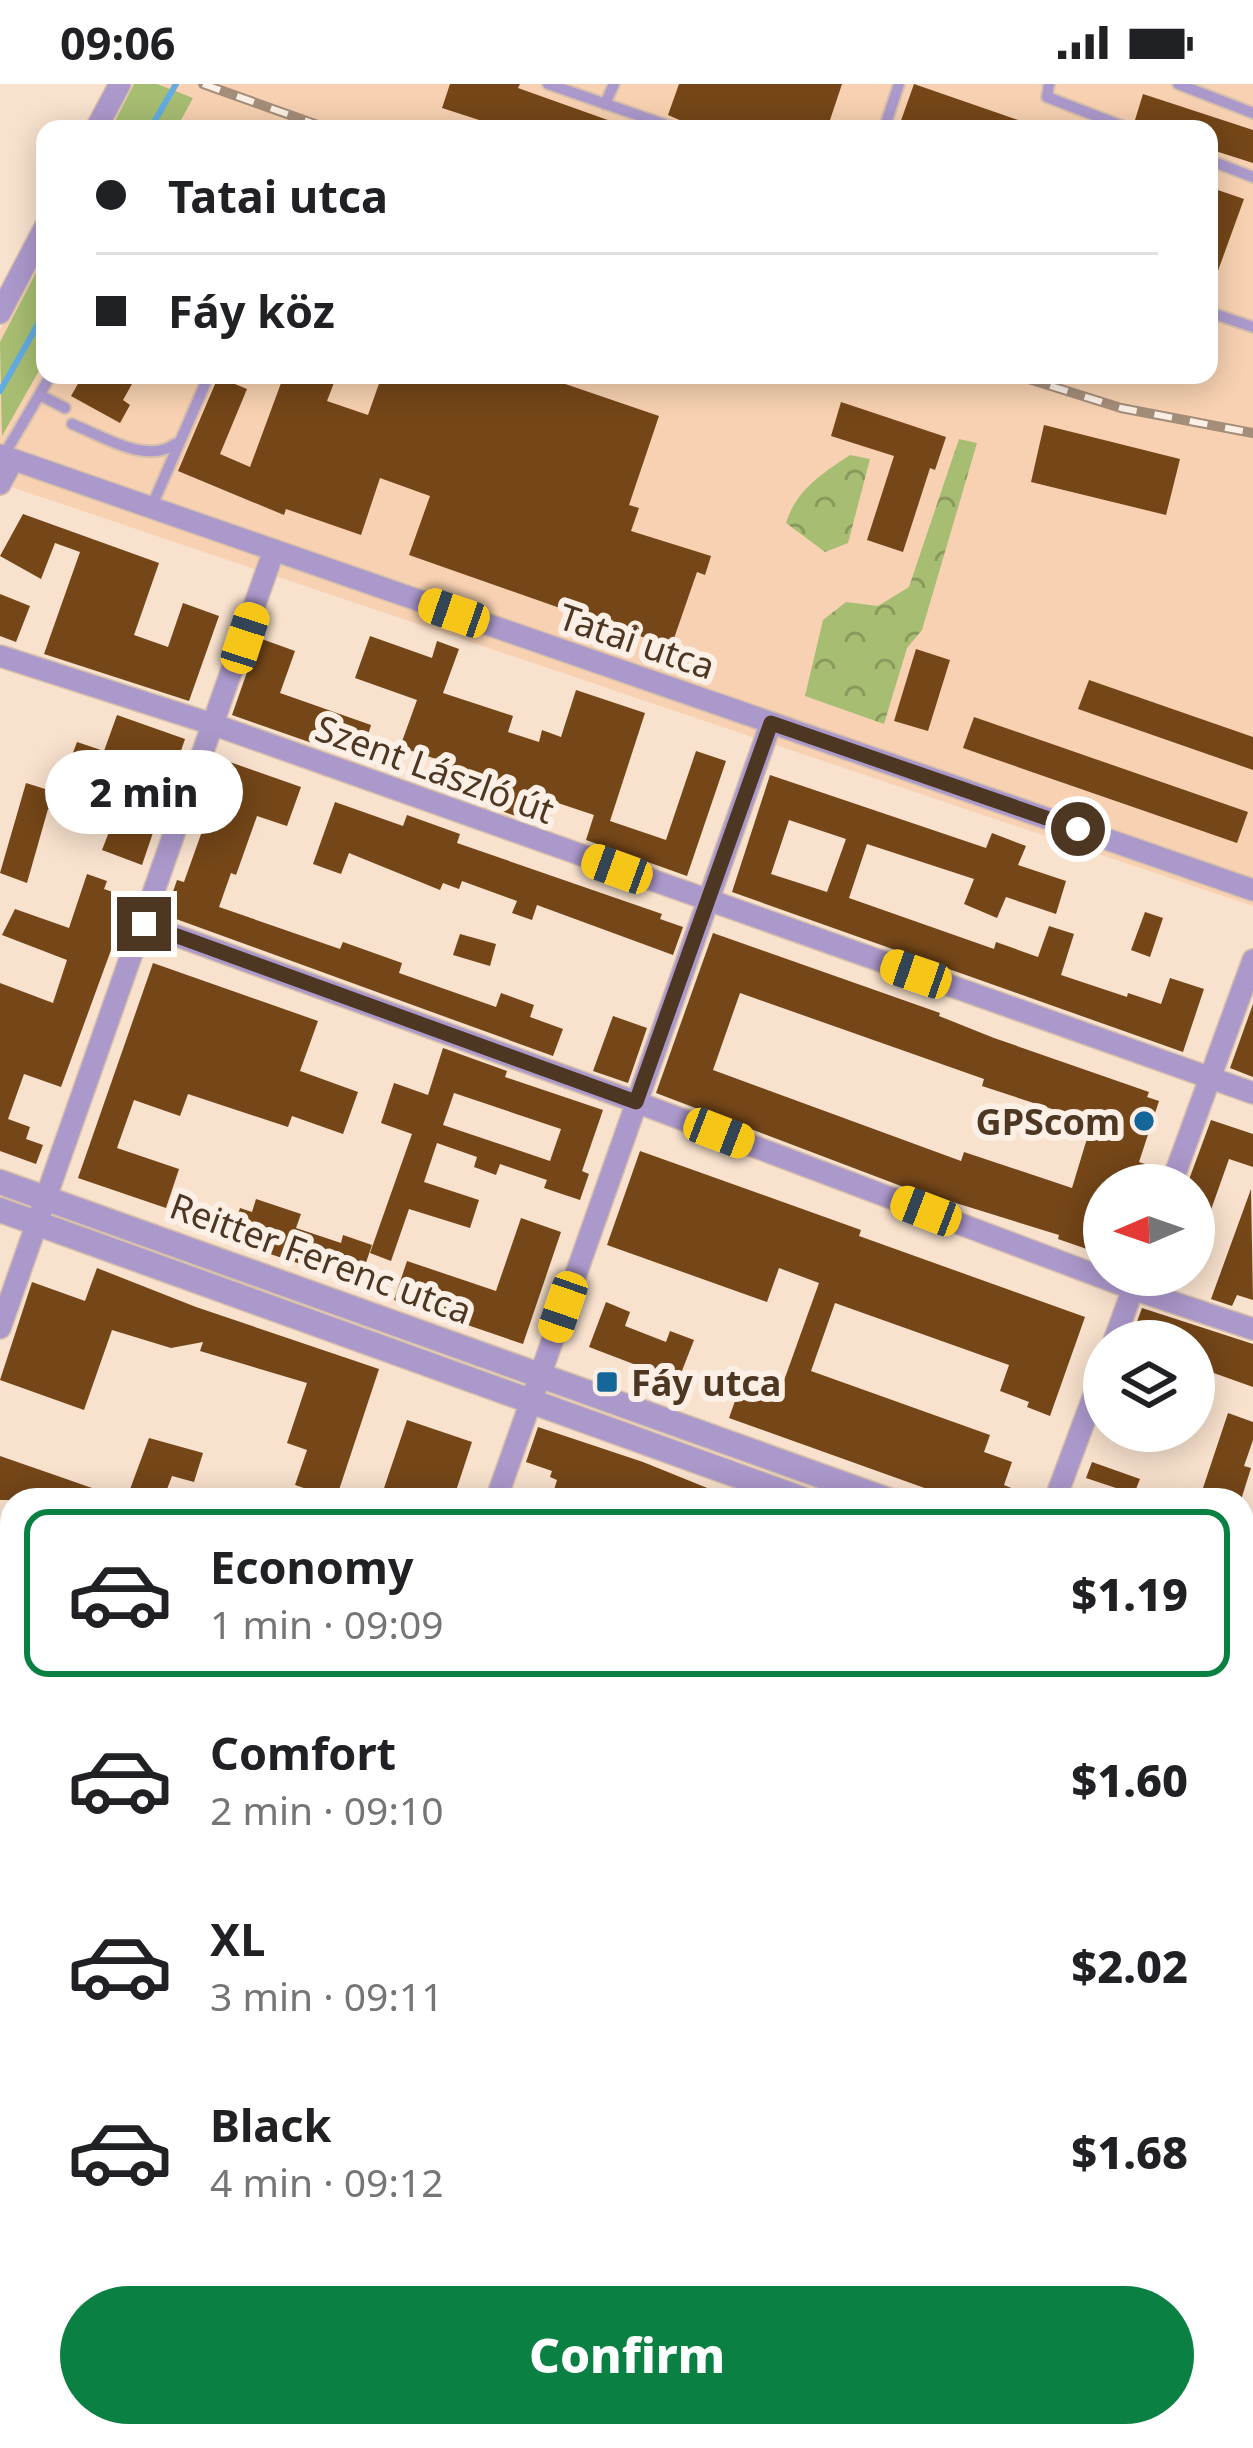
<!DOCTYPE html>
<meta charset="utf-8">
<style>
body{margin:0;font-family:"Noto Sans",sans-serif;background:#f6f6f6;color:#202124;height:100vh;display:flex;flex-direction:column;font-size:45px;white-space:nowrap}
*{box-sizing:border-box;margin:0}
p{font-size:39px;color:#757577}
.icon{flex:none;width:66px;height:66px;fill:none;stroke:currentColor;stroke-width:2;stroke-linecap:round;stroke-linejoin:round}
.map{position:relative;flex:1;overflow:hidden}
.panel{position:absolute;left:0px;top:1404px;width:1254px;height:960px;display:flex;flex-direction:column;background:#fff;border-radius:36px 36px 0 0;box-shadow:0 6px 30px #0003}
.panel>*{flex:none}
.banner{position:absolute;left:36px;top:36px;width:1182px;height:264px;border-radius:24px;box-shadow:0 6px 30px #0003;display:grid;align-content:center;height:264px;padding:0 60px;background:#fff}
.needle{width:78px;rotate:268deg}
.buttons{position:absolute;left:1083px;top:1080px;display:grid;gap:24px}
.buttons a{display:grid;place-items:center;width:132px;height:132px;border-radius:50%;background:#fff;box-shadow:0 6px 30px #0003;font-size:60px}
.end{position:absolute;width:54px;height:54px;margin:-27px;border:15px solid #4d3622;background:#fff;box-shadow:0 0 0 6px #fff}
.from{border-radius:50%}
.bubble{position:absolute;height:84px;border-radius:42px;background:#fff;box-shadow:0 6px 30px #0003;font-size:39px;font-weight:800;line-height:84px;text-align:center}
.car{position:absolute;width:36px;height:72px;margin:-36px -18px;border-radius:15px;box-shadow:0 0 9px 3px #0007;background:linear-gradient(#f5c518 24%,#345 0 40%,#f5c518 0 76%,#345 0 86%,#f5c518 0)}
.banner b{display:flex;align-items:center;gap:42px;height:114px;font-size:45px}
.banner b+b{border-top:3px solid #e0e0e0}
.banner i{width:30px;height:30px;background:#202124}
ul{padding:21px 0 0;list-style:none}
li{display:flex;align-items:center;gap:36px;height:168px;margin:0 24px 18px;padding:0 36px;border:6px solid transparent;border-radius:24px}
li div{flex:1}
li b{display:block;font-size:45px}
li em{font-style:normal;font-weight:800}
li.selected{border-color:#0b8043}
li>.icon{width:108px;height:108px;stroke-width:1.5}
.button{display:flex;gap:24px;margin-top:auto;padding:24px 60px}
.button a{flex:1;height:138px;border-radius:72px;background:#0b8043;color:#fff;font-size:48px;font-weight:800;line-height:138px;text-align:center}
.status{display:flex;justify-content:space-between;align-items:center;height:84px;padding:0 60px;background:#fff;direction:ltr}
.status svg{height:33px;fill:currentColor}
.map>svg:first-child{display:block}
.built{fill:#f7d1b1}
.grass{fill:#a7bd71}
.forest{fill:url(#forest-crowns)}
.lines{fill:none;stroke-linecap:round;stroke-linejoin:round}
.stream{stroke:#62ace2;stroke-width:6}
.building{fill:#744618;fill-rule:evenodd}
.service-casing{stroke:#d6bfab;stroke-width:14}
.minor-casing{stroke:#d6bfab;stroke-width:24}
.tertiary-casing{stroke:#d6bfab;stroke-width:27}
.secondary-casing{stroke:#d6bfab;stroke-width:30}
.path{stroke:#ad9682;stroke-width:3;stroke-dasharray:6 9;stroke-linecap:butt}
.service{stroke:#ac99cc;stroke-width:10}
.minor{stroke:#ac99cc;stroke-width:21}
.tertiary{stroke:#ac99cc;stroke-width:24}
.secondary{stroke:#9172bd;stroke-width:27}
.tram{stroke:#a48d79;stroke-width:3}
.rail-casing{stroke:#a48d79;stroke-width:10}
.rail{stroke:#fcf0e6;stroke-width:6;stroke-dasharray:18;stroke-linecap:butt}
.route{stroke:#4d3622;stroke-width:15}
.poi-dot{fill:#166799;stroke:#fcf0e6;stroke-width:4.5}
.labels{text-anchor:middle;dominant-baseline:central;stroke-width:12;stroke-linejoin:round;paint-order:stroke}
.street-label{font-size:36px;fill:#4d3622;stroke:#fcf0e6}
.poi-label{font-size:36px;font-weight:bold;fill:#4d3622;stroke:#fcf0e6;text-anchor:end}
</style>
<div class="status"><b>09:06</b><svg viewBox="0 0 49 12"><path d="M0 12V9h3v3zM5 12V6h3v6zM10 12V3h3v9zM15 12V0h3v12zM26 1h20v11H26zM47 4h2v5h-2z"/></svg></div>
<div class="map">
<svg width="1253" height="2364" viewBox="0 0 1253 2364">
<defs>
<pattern id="forest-crowns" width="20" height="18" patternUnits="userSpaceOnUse" patternTransform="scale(3)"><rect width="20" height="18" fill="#a7bd71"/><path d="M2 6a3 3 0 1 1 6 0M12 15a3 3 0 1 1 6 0" fill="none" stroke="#8a9a5c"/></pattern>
</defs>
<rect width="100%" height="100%" fill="#f8e1cd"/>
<path class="built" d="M132,0H1253V822L0,399V246L45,163V291H1209V45H108Z"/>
<g class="grass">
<path d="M134,0H157L193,14L176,45H111Z"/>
<path d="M45,171V276L2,352L0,258Z"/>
</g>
<g class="forest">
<path d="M959,355L977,359L922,546L907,564L884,640L805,612L823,536L846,518L878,522L909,503Z"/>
<path d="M850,371L870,375L848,459L825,468L786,439C796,406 823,389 850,371Z"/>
</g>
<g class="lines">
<g class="stream">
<path d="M150,45L176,0"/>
<path d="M0,307L45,228"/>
</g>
</g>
<g class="building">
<path d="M450,0H520L518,4L633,45H507L442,24Z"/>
<path d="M679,0H842L827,45H733L705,36L704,45H688L684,38L668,31Z"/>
<path d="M914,0L1038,43V45H898Z"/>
<path d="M1143,10L1253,46V79L1209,65V45H1163L1135,36Z"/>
<path d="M1209,103L1244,115L1211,206H1209Z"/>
<path d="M83,291H137L123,316L130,321L120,339L71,312Z"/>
<path d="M284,291H337L327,317L368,331L382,291H539L659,332L629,421L639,424L631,447L711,472L705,491L697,488L671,563L409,471L430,412L380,394L361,451L286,425L284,431L178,387L218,293L247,305L220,370L250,383Z"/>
<path d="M841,318L946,353L935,386L930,384L903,468L867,456L894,372L831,352Z"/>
<path d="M1044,341L1180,375L1166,431L1031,398Z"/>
<path d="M23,430L159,479L134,551L168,563L183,519L219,532L189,617L44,570L80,468L55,459L41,495L0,472Z"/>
<path d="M0,510L30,522L16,558L0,552Z"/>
<path d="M370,552L432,574L437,557L459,565L443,609L513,632L508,648L539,658L542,646L561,653L576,606L645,629L610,737L666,756L696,667L726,677L687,792L586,756L594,731L555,718L547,743L428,701L436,675L400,663L417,616L355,594Z"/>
<path d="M259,554L295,567L280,609L371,641L368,651L400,663L392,687L232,631Z"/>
<path d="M916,565L950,576L928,647L894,637Z"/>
<path d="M1089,596L1253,653V686L1078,625Z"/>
<path d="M117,631L185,655L142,781L102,766L121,717L62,698L77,658L104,667Z"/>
<path d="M974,633L1248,728L1237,759L963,664Z"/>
<path d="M227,677L301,703L287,742L257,732L236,791L231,789L219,823L340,865L343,858L402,879L399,889L496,923L501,909L534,921L530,933L563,945L553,972L165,831L177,796L184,798Z"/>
<path d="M770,691L986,764L992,749L1026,762L1018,781L1066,797L1056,830L1006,813L997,834L964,820L974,795L867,760L849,814L994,865L996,858L1038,873L1049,842L1074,850L1061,891L1127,913L1128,909L1161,920L1170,894L1204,905L1183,968L732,808ZM789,736L846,755L827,808L771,790Z"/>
<path d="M26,699L71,713L64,730L48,725L27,799L0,789Z"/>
<path d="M335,718L403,742L407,731L460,750L457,759L662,830L660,835L683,843L673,871L537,821L532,836L512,829L517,817L462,797L459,805L443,799L440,806L349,769L341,790L313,780Z"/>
<path d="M87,790L107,797L104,805L130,814L61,1003L24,990L8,1035L30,1043L26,1055L43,1061L36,1080L0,1067V899L53,919L67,876L2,851L15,825L69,844Z"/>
<path d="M1145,828L1163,834L1150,873L1131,866Z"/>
<path d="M713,849L940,929L939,932L994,954L1149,1008L1147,1013L1159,1017L1139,1078L1145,1080L1138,1101H1104V1171L1058,1155L1059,1151L901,1102L656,1009ZM740,909L984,995L982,1002L1092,1038L1072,1104L964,1068L961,1077L713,986Z"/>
<path d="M460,850L496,860L490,882L453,871Z"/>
<path d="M153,879L318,937L300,987L358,1008L343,1050L292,1032L288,1043L188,1010L180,1032L134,1016L117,1064L179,1085L166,1124L78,1094Z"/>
<path d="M1253,920V993L1230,984Z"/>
<path d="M613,932L647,944L628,999L593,987Z"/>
<path d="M443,964L507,987L505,993L603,1026L582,1087L589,1090L580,1116L544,1104L547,1096L500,1080L496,1091L474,1083L477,1073L437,1059L424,1098L479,1116L470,1144L409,1125L391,1177L370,1169L412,1050L381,1039L394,999L428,1011ZM454,1009L561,1045L550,1077L443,1041Z"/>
<path d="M1211,1036L1253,1050V1083L1229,1075L1196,1168L1194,1101H1187Z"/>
<path d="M640,1067L861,1146L859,1152L1085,1233L1050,1332L1027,1323L1029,1318L1000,1307L1009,1281L835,1219L811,1287L990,1351L984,1368L1012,1378L1004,1401L1040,1416H958L729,1334L740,1303L777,1316L819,1199L779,1184L767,1218L607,1161Z"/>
<path d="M1251,1105L1253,1216L1237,1211L1232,1222L1211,1215Z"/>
<path d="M256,1115L301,1130L296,1144L341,1159L343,1151L372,1161L359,1199L230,1157L240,1124L252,1128Z"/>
<path d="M521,1134L561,1148L523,1260L394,1216L407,1177L496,1207Z"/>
<path d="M97,1184L196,1223L379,1285L336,1415L295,1401L307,1366L287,1359L307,1299L200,1267L203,1258L171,1264L112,1246L84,1326L0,1296L32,1198L85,1217Z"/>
<path d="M606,1218L630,1228L625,1242L666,1258L670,1247L694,1256L678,1297L589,1263Z"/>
<path d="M1142,1224L1253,1260V1303L1194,1282V1257H1130Z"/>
<path d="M1228,1329L1253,1338V1356L1244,1382L1251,1384L1241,1416H1199Z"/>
<path d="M407,1336L472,1358L453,1416H380Z"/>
<path d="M538,1343L643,1378L737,1416H582L554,1406L557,1396L550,1393L552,1387L526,1378Z"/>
<path d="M149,1354L203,1369L194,1398L172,1392L163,1416H126Z"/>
<path d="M0,1372L118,1413V1416H0Z"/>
<path d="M1092,1378L1140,1395L1134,1410L1086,1394Z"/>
</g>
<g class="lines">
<defs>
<g id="service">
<path d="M548,0L678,45"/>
<path d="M1049,0L1047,13L1130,45"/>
<path d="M1178,0L1253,29"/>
<path d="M605,20L614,0"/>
<path d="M884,45L899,0"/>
<path d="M1209,76L1253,93"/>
<path d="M1209,228L1253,243"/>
<path d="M40,311L65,324"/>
<path d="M72,340C101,351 146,381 175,360"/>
<path d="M4,371L51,291"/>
<path d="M151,424L209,291"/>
<path d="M565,2352L591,2360"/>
<path d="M602,2352L607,2353"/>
<path d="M633,2360L646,2364"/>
</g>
<g id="minor">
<path d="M96,45L120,0"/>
<path d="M0,229L45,143"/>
<path d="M0,371L1253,806"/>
<path d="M0,400L13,376"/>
<path d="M0,572L215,641L1253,1009"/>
<path d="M144,840L636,1018L1133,1205L1253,1245"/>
<path d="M1171,1101L1253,876"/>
<path d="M0,1244L274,466"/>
<path d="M1114,1257L1138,1191"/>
<path d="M496,1416L771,639"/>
<path d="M1055,1416L1104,1284"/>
<path d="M0,1611L12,1615"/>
<path d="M0,1958L12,1961"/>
<path d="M1242,2038L1253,2041"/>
<path d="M1242,2303L1253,2264"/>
<path d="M214,2364L217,2352"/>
<path d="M764,2364L767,2352"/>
<path d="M1224,2364L1228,2352"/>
</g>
<g id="tertiary">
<path d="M0,1098L888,1416"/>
<path d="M0,1126L805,1416"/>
<path d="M1242,1542L1253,1546"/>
<path d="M1242,1571L1253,1575"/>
</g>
<g id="secondary">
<path d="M0,2260L12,2264"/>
<path d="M0,2309L12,2313"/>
<path d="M128,2352L164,2364"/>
<path d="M277,2352L315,2364"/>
</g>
</defs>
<use href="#service" class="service-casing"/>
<use href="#minor" class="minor-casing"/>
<use href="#tertiary" class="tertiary-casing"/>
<use href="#secondary" class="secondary-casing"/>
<path class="path" d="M74,2352L106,2363"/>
<use href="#service" class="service"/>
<use href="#minor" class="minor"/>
<use href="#tertiary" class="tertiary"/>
<use href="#secondary" class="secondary"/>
<g class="tram">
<path d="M0,2277L12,2281"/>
<path d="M188,2352L223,2364"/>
<path d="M224,2352L260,2364"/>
</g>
<defs>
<g id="rail">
<path d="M203,0L329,45"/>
<path d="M1016,291L1121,324L1253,349"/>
</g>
</defs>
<use href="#rail" class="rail-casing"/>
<use href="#rail" class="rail"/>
</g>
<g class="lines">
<path class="route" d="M144,840L636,1018L771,639L1078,745"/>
</g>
<g class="poi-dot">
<circle cx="1144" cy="1037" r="12"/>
<rect x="595" y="1286" width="24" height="24" rx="6"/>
</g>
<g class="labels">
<g class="street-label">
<text transform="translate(637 557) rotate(19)">Tatai utca</text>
<text transform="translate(435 685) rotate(20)">Szent László út</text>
<text transform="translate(321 1174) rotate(20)">Reitter Ferenc utca</text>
</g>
<g class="poi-label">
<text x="1120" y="1037">GPScom</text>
<text x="631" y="1298" text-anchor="start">Fáy utca</text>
</g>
</g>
</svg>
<div class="buttons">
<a><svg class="needle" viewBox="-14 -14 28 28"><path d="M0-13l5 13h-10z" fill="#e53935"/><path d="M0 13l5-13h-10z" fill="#757577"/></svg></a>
<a><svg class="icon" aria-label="layers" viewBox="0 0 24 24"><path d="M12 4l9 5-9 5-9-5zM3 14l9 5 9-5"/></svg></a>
</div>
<i class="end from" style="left:1078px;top:745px"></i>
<i class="end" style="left:144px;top:840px"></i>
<div class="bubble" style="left:45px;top:666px;width:198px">2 min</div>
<i class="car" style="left:454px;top:529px;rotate:289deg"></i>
<i class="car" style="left:245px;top:554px;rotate:18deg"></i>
<i class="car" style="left:617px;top:785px;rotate:290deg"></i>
<i class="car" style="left:916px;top:890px;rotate:289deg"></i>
<i class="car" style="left:719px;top:1049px;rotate:111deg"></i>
<i class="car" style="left:926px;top:1127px;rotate:291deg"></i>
<i class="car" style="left:563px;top:1223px;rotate:199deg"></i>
<div class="banner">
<b><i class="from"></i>Tatai utca</b>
<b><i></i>Fáy köz</b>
</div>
<section class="panel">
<ul>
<li class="selected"><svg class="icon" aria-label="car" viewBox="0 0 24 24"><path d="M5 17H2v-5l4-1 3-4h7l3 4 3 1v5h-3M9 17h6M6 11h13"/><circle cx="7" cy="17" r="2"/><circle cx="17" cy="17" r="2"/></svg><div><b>Economy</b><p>1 min · 09:09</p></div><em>$1.19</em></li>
<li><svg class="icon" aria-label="car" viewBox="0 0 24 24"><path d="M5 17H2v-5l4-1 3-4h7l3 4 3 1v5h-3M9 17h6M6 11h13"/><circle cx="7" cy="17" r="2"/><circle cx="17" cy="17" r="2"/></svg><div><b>Comfort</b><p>2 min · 09:10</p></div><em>$1.60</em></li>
<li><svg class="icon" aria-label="car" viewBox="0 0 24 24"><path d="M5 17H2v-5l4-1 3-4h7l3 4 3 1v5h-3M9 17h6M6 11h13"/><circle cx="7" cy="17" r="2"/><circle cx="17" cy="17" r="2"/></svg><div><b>XL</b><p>3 min · 09:11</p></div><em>$2.02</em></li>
<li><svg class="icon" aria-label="car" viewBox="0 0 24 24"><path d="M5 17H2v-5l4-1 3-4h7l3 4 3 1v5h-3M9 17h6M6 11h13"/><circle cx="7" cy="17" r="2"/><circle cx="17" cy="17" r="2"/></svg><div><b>Black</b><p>4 min · 09:12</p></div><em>$1.68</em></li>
</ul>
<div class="button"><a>Confirm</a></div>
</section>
</div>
